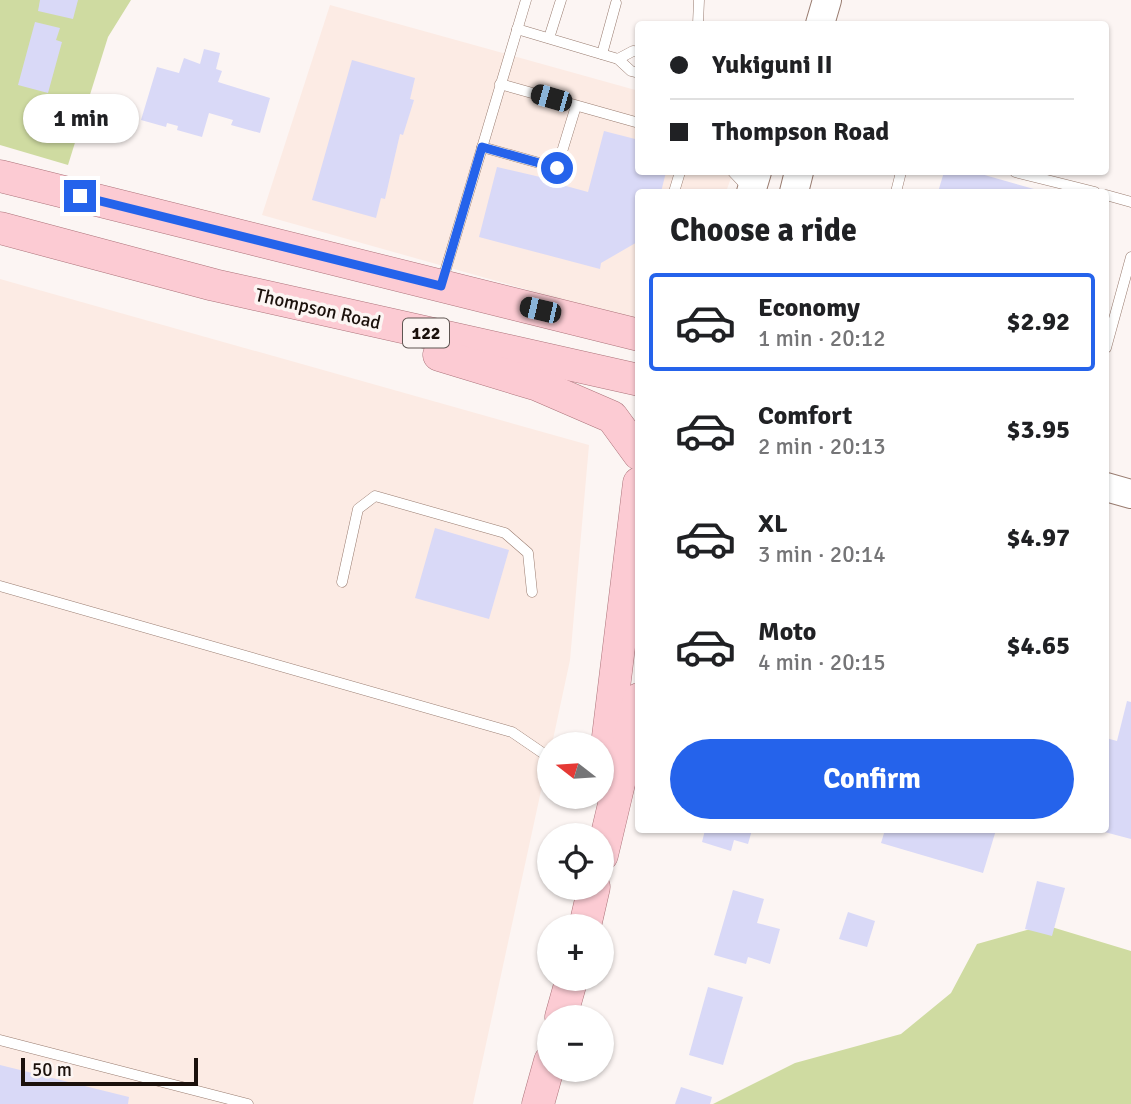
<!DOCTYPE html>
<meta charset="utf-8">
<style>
body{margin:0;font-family:Signika,sans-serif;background:#f2f2f2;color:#202124;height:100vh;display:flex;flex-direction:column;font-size:26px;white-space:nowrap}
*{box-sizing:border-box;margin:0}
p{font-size:23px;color:#757577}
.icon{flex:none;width:38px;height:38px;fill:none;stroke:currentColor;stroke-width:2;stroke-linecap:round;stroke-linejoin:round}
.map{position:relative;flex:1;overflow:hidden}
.drawer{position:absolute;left:635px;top:189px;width:474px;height:644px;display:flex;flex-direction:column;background:#fff;border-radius:7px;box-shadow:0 2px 5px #0004}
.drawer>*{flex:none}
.guide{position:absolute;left:635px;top:21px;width:474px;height:154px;border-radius:7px;box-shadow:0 2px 5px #0004;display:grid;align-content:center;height:154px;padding:0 35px;background:#fff}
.needle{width:46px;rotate:287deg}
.tools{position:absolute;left:537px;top:732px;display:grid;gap:14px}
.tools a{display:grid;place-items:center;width:77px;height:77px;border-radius:50%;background:#fff;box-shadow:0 2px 5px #0004;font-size:35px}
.scale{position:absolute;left:21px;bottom:18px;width:177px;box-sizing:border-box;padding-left:7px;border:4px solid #1b110c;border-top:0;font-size:19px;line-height:24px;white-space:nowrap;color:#1b110c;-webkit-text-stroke:5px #fcf5f3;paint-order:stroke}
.end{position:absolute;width:32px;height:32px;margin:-16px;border:9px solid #2563eb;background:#fff;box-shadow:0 0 0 4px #fff}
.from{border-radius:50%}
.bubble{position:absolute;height:49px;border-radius:24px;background:#fff;box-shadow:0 2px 5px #0004;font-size:23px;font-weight:700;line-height:49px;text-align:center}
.car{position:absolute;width:21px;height:42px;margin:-21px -10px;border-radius:9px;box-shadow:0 0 5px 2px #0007;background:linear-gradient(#222 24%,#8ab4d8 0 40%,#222 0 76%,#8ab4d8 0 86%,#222 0)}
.guide b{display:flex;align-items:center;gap:24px;height:66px;font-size:26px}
.guide b+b{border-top:2px solid #e0e0e0}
.guide i{width:18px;height:18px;background:#202124}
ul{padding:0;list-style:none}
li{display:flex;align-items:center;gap:21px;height:98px;margin:0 14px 10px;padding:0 21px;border:4px solid transparent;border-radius:7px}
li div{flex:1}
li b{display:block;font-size:26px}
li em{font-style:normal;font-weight:700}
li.on{border-color:#2563eb}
li>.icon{width:63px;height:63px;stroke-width:1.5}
h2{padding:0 35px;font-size:32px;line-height:84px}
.primary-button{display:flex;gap:14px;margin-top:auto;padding:14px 35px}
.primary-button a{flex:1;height:80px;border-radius:42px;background:#2563eb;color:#fff;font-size:28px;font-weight:700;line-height:80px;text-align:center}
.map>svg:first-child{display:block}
.built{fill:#fcebe4}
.green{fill:#cfdba1}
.building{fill:#d9d9f7}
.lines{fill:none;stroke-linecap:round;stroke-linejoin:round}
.service-casing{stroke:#997c70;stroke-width:11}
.secondary-casing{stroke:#997c70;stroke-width:30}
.primary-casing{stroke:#ac737a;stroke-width:33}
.service{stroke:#fff;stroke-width:10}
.secondary{stroke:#fff;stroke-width:28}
.primary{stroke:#fccbd3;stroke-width:32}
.route{stroke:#2563eb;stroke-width:9}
.labels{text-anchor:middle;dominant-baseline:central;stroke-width:7;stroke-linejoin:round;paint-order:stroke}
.shield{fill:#fcf5f3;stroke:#5e5551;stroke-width:2}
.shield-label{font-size:18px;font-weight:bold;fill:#1b110c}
.street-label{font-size:19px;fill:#1b110c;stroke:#fcf5f3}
</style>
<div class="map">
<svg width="1131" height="1104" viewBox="0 0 1131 1104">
<rect width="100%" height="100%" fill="#fcf5f3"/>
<g class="built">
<path d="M330,5L639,91V172H733L726,192H639V321L262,215Z"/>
<path d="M0,279L589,445L570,660L552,744H550L549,754L473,1104H0Z"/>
</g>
<g class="green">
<path d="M0,0H131L108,37L68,165L0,145Z"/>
<path d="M1045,925L1131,951V1104H713L795,1063L901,1034L951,993L977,944Z"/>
</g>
<g class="building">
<path d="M40,0H78L73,19L38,11Z"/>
<path d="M35,22L60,28L56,40L62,42L48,93L18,85Z"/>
<path d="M204,49L220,53L216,69L222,71L218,82L270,98L260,133L231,125L233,120L209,113L202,137L177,130L178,126L167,123L166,127L141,120L157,67L179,73L184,58L200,64Z"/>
<path d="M352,60L415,78L410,99L414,100L403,135L400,134L385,199L381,198L376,218L312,200Z"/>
<path d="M604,131L639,140V172H666L661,192H639V241L601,263L600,269L479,237L497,167L566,183V186L588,192Z"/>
<path d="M944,172H974L1034,189L1033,192H938Z"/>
<path d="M435,528L509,550L489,619L415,598Z"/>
<path d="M1127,701L1131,702V839L1097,830H1106V738L1117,741Z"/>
<path d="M705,830H752L748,844L734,840L731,851L702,842Z"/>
<path d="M885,830H996L983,873L881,843Z"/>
<path d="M1037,881L1065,888L1052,936L1025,929Z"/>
<path d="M733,890L764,899L757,923L780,929L770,964L748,957L746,964L714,955Z"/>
<path d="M848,912L875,921L867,947L839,939Z"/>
<path d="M708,987L743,997L723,1065L689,1055Z"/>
<path d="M0,1065L129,1097L128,1104H0Z"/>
<path d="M681,1087L712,1097L710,1104H675Z"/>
</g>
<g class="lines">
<defs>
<g id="service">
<path d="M698,24L699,0"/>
<path d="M517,29L618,59L631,71L639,73"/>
<path d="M549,38L561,0"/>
<path d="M602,54L616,3"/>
<path d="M618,59L633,51L639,52"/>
<path d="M500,84L639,123"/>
<path d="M482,147L557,168L576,106"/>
<path d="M733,172L749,189"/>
<path d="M1015,172L1095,192"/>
<path d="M674,192L680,172"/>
<path d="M896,192L901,172"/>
<path d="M1106,195L1131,202"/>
<path d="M442,282L526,0"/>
<path d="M1106,348L1131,257"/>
<path d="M342,582L358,509L375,496L505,533L528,553L532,592"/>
<path d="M0,586L512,732L550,758"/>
<path d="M0,1040L248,1104"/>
</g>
<g id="secondary">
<path d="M820,24L827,0"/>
<path d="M751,192L757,172"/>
<path d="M794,192L799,172"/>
<path d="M1106,487L1131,494"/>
</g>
<g id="primary">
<path d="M0,176L639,335"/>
<path d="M0,228L214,285L639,380"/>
<path d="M439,355L538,385L612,417L639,454"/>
<path d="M602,786L639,483"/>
<path d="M602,855L639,699"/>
<path d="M585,926L594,887"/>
<path d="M561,1017L572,978"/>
<path d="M538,1104L550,1061"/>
</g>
</defs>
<use href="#service" class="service-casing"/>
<use href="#secondary" class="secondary-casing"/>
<use href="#primary" class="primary-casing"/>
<use href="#service" class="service"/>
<use href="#secondary" class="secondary"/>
<use href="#primary" class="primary"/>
</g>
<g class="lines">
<path class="route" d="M80,196L441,286L482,147L557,168"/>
</g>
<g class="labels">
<rect class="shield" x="403" y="318.5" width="46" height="29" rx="5"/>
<g class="shield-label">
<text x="426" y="333">122</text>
</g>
<g class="street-label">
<text transform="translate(318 309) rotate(13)">Thompson Road</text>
</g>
</g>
</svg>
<div class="tools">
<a><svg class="needle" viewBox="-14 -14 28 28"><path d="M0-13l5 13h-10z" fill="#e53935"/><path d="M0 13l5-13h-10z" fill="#757577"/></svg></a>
<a><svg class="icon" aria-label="locate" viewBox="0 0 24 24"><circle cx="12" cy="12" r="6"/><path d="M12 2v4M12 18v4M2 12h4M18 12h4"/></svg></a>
<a>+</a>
<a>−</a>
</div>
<div class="scale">50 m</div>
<i class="end from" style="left:557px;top:168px"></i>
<i class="end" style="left:80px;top:196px"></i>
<div class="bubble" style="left:23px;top:94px;width:116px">1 min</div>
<i class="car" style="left:551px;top:98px;rotate:286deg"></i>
<i class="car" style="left:540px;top:310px;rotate:283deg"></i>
<div class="guide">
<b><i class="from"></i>Yukiguni II</b>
<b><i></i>Thompson Road</b>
</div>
<section class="drawer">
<h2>Choose a ride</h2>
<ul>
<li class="on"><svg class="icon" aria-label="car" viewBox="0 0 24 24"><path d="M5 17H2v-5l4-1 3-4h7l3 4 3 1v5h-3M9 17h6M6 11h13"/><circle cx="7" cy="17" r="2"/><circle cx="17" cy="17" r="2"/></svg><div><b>Economy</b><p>1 min · 20:12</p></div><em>$2.92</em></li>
<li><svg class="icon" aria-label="car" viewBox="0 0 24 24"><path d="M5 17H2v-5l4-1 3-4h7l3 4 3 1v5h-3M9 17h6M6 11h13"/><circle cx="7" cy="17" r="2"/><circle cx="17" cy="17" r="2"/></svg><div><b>Comfort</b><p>2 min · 20:13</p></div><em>$3.95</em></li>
<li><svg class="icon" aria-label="car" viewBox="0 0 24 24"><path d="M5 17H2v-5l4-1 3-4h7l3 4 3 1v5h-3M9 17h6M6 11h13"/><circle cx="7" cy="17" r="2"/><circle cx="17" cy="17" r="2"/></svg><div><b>XL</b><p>3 min · 20:14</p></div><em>$4.97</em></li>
<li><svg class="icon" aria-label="car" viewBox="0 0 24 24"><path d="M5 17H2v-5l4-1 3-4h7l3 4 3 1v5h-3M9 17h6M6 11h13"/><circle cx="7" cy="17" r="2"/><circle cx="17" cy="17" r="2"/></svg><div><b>Moto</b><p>4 min · 20:15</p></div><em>$4.65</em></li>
</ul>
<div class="primary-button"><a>Confirm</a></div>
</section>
</div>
